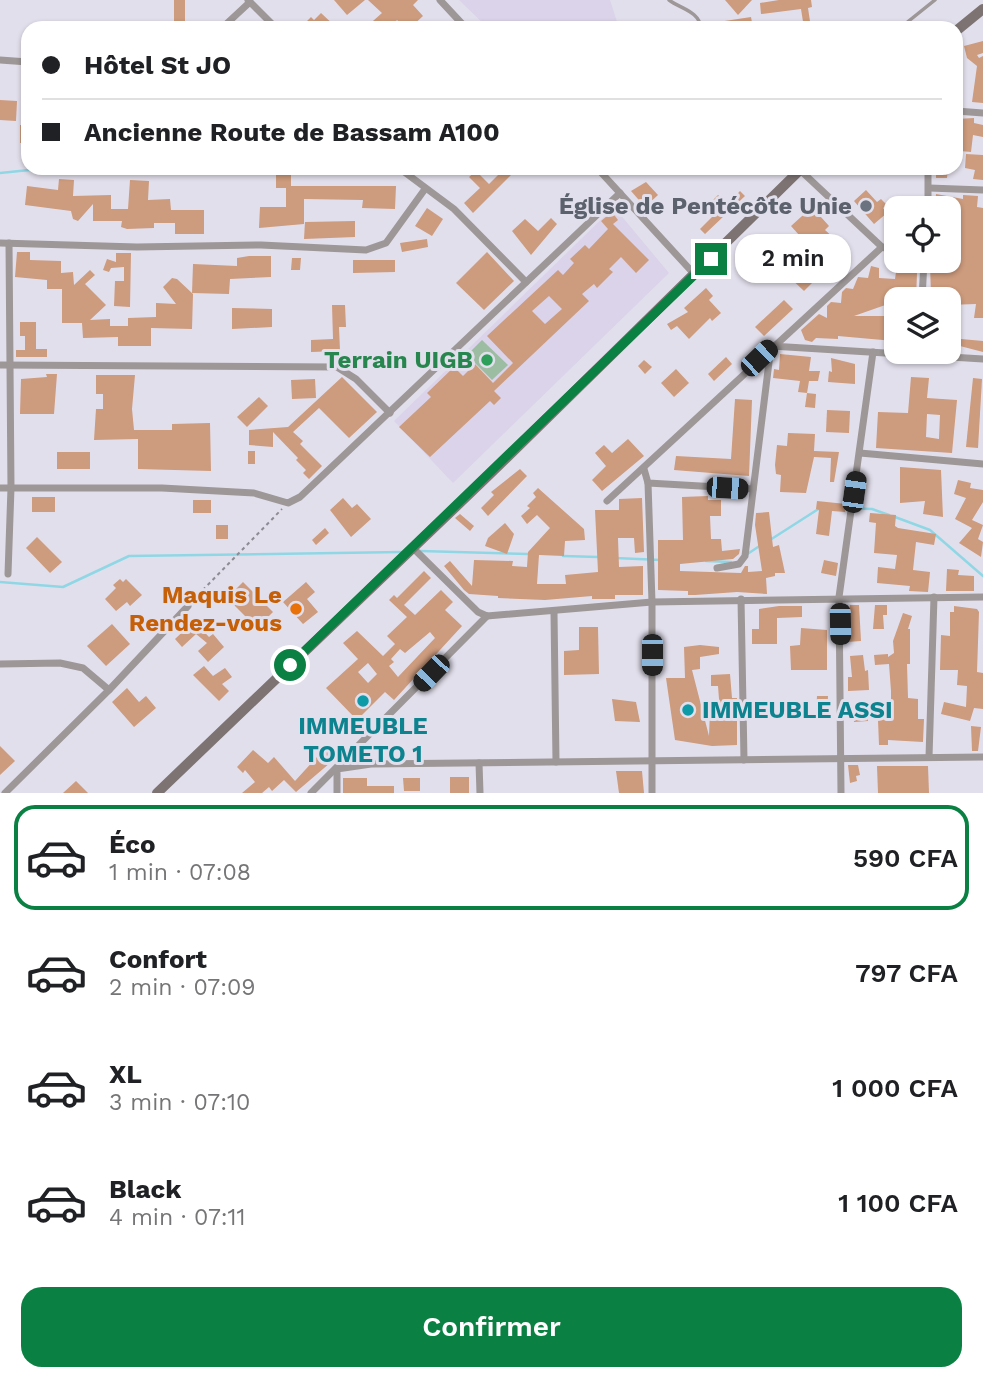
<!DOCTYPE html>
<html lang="fr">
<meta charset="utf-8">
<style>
body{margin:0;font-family:"Work Sans",sans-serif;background:#f6f6f6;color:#202124;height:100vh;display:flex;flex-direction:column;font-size:26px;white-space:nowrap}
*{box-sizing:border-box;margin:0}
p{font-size:23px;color:#757577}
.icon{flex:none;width:38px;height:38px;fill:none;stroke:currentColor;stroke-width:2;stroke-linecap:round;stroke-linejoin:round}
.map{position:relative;height:793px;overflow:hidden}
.panel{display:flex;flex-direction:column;background:#fff;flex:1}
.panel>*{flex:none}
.top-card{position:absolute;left:21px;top:21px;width:942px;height:154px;border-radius:21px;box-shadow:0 2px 5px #0004;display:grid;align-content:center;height:154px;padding:0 21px;background:#fff}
.tools{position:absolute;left:884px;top:196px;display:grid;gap:14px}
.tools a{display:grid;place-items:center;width:77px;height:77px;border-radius:14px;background:#fff;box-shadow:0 2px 5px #0004;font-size:35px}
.end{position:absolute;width:32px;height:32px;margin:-16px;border:9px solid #0b8043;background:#fff;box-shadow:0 0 0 4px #fff}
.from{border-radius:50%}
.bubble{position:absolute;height:49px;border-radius:21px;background:#fff;box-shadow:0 2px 5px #0004;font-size:23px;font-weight:600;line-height:49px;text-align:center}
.car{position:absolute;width:21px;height:42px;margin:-21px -10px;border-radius:9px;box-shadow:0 0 5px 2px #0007;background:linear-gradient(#222 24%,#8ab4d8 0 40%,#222 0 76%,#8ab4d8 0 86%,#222 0)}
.top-card b{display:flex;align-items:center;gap:24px;height:66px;font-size:26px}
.top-card b+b{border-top:2px solid #e0e0e0}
.top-card i{width:18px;height:18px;background:#202124}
ul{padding:12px 0 0;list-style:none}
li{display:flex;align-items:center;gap:21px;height:105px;margin:0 14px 10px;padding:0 7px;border:4px solid transparent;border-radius:21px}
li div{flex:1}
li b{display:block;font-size:26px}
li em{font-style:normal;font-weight:600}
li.current{border-color:#0b8043}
li>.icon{width:63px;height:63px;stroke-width:1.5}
.cta{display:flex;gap:14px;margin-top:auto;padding:14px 21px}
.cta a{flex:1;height:80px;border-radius:21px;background:#0b8043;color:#fff;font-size:28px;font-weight:600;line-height:80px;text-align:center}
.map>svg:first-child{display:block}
.education{fill:#dad3e9}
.green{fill:#9dbda2}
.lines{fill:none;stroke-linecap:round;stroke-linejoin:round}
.stream{stroke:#90d7e5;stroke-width:2.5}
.building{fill:#cd9b7d;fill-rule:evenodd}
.path{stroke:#8d8b94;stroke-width:2;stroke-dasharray:3.5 3.5;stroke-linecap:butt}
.lane{stroke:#9d9797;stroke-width:3.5}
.street{stroke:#9d9797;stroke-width:7}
.secondary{stroke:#7d7373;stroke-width:10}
.route{stroke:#0b8043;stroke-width:9}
.worship-dot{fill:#6b7280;stroke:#e2dfec;stroke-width:2.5}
.leisure-dot{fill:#2e9e5b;stroke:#e2dfec;stroke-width:2.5}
.food-dot{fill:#e8710a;stroke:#e2dfec;stroke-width:2.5}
.culture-dot{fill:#0f9aa8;stroke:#e2dfec;stroke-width:2.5}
.labels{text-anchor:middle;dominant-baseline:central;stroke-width:6;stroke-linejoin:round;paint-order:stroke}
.worship-label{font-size:24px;font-weight:bold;fill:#5b616d;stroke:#e2dfec;text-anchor:end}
.leisure-label{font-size:24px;font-weight:bold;fill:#27864d;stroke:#e2dfec;text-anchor:end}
.food-label{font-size:24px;font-weight:bold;fill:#c56008;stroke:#e2dfec;text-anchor:end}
.culture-label{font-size:24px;font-weight:bold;fill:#0d838f;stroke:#e2dfec;text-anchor:start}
</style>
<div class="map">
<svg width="983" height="793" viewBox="0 0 983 793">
<rect width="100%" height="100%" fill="#e2dfec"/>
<g class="education">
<path d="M459,0H610L619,28H488Z"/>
<path d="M614,207L669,273L453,483L394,421Z"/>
</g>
<path class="green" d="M482,340L508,365L492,380L467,355Z"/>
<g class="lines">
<g class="stream">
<path d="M0,173L49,168"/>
<path d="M844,508L872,509L889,515"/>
<path d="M895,517L930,530L983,576"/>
<path d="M770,540L820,508"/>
<path d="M420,551L528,554"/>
<path d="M746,555L761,545"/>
<path d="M563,556L598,557"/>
<path d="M615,558L661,560"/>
<path d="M706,561L731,562"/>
<path d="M0,582L63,587L129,556L402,552"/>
</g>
</g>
<g class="building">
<path d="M174,0H185V22L174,23Z"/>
<path d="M334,0H365L347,15Z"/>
<path d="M368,0H418L413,5L423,16L410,28H405L397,20L390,28H365L382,13Z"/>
<path d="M725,0H752L738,15Z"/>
<path d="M779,0H811L812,7L808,8L811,28H804L801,9L761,14L760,3Z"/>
<path d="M321,13L337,28H300L311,17L314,20Z"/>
<path d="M751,17L753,28H719L718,22Z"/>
<path d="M983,41V53L977,55L979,58L983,56V103L972,102L977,66L967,58L964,46Z"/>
<path d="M0,100L17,101L16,121L0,120Z"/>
<path d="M974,118V123L983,125V137L973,135L971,152L960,151L961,132H956V119Z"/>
<rect x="20" y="125" width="8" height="18"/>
<path d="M966,154L983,155V180L973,179L975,170L965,168Z"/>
<path d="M936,168H948L947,178H936Z"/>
<path d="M504,169L511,175L473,213L464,203L480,188L469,177L476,171L489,184Z"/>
<path d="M276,173H291V186H396L395,209L362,208L363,200L304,199V224L259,228L260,207H286V188H276Z"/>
<path d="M59,179L74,180L73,196L111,195V209H128L130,180L149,181L148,200L170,199L171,210H204V234H175V223H154V228L127,229L121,227L122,221H93V204L78,221L73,219L71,211L25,205L27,186L58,190Z"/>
<path d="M646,182L658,195L645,207L631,191Z"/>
<path d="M866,190L877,202L881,199L887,205L883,208L887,213L874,224L854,201Z"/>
<path d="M740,191L745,196L705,234L700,229L720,209L712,201L718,195L728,204Z"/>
<path d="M936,194L963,199V195L978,196L977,207L983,208V318H974L976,304L948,305V296L931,295L930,264H959L960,243L948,242L949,208H935Z"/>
<path d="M812,207L829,226L825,230L835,239L829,246L818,236L808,245L791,226Z"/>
<path d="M427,208L443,219L432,236L415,226Z"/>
<path d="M612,212L618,220L613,224L649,260L636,273L621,257L609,269L613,272L597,288L594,284L582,294L589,301L494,391L501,398L494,405L490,401L430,457L399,427L431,397L427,393L454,367L463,376L475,364L493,383L513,363L487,336L558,270L563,275L574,263L570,259L585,245L589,249L608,229L601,221ZM549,296L562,309L545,324L532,311Z"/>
<path d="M551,218L557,224L531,255L512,231L525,219L538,231Z"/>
<path d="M355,221V237L304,239L305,222Z"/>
<path d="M427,239L428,247L402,252L400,243Z"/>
<path d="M17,252H30V260L61,261V273L73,272L74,285L90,270L95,275L85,284L106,305L90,320L110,319V326H128V318L156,317V303L176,304L163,287L172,278L177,279L193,294L192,329L151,328V346H118V337L83,338L82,323H62V289H47V280L15,277Z"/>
<path d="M487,252L514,281L484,310L456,283Z"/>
<path d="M822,252L828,256L830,263L826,268L817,256Z"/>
<path d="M116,253H131L130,307L114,306L115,281H124V267L111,268L109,272L103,270L107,259L116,262Z"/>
<path d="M249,256H271V277L230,279L229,294L192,293L193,264L237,266V258Z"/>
<path d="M292,258H301L300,270H291Z"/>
<path d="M353,260H395V272L353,273Z"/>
<path d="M796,262L815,280L804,291L785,273Z"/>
<path d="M871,266L879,268V278L895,279L896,272L917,273L916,299H892L891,303L854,316H890V326H895L894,341L838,336V339L816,338L812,342L805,340L801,330L819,314L827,318V306L831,302L841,303L842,292L846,288L853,289L858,277L868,278Z"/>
<path d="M706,288L713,296L709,300L721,313L712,321L710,318L689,339L677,326L671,330L667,324L688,312L684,308Z"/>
<path d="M784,300L793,309L764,336L755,327Z"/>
<path d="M332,305H345L346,327H339L340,351L311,352V340L333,339Z"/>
<path d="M232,308L272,309V327L232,329Z"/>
<path d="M20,322H36V349H47V357H16V350H25V336H20Z"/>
<path d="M961,339L983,341V352L960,346Z"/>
<path d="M780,354L811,357L809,371H820L818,381H809L807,393L798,392L800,381L773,378L774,369L779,370Z"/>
<path d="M726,357L732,364L714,381L708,374Z"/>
<path d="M831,358L855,364V384L828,382L829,371L832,372Z"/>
<path d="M644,360L652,367L645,374L638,366Z"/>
<path d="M676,369L689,383L674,397L661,383Z"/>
<path d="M46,374H57L54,414H20L21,379L47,377Z"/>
<path d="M96,375H135L132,409L134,430H172V424L210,423L211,471L138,469V439L94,440L96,409H103V394H96Z"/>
<path d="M342,377L377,412L349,438L319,408L293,432L303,441L300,444L322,466L309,479L303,473L306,470L296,460L298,458L273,432V447L249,445V430L288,427Z"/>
<path d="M911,377L929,378L927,398L957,400L952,453L876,448L878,412L908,413ZM927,414L940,415L939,439L926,437Z"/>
<path d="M973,378L982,379L978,448L966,447Z"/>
<path d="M315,379L316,398L292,399L291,380Z"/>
<path d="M807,393L816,394L815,408L805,407Z"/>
<path d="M259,397L268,406L247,427L237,417Z"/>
<path d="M735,399L752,400L749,476L674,470L676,456L731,459Z"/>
<path d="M827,410L850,411L849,433L826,432Z"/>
<path d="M788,433L815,434L814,451L839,452L834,482H830L831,458L814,457L806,493L780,492L781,475L776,474L775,465L777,445L787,446Z"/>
<path d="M628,439L644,456L602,491L592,480L606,466L595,453L604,445L612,453Z"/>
<rect x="248" y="451" width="7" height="13"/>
<rect x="57" y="452" width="33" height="17"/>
<path d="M900,467L941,470L943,517L923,514L925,501L900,503Z"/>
<path d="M520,469L527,476L488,516L481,508L494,495L491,492Z"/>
<path d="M958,480L971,483L970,488L983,490V502L972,520L983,525L978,539L983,542L981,557L959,543L972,528L955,519L966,498L954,494Z"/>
<path d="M538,488L584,529L585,540L565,541L564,556L539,555L537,584H566L565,575L598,572L595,510H619V499L642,498L644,552L635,553L634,538H618L619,567L643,566V595H615V599H592V596L545,600L498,598V596L469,594L464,590L444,566L450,561L472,586L474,560L513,561L512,566L527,567L528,552L550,528L537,515L527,524L521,516L530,508L527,506L536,497L533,493Z"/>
<path d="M708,496V500H721V516H710L711,539H721L722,551L740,549L739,554L733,559L680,564V571L741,573L745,566H748V572L762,571L755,525L756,513L769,512L773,547L779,545L785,573H775V576L766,578L767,594L737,592L695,595H688V591L658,590V540H683L682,497Z"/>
<rect x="32" y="497" width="23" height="15"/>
<path d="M343,498L352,508L357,504L371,519L351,537L330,510Z"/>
<rect x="193" y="500" width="18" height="13"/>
<path d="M817,501L846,504L845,512L832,511L829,536L816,534L819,510L816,509Z"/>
<path d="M870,513L896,515L895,526L898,528L936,534L934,545L916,542L913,570L930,572L928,592L909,591L910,586L877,583L878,567L895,569L897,555L874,553L876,523L869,522Z"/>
<path d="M460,514L474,526L470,531L455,518Z"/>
<path d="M505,523L514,534L507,554L485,546L488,538Z"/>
<rect x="216" y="525" width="12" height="14"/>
<path d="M325,528L329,533L316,545L312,540Z"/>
<path d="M37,537L62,562L50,573L26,548Z"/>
<path d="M824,560L838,563L836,576L821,573Z"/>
<path d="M947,569L959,570L958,575L974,576V591H946Z"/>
<path d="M424,571L431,578L404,605L415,615L441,590L453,602L445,610L462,626L394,700L385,692L357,720L326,688L358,659L343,643L357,631L383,656L395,644L387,636L407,617L389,600L394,595L397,598ZM430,632L435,638L398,677L389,666L394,662L391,659L400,649L405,653ZM368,663L377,674L368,683L358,672Z"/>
<path d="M120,579L123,582L126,579L142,595L130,606L127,602L116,611L105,599L116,588L113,585Z"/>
<path d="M243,582L273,612L257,628L227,598Z"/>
<path d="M306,582L315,592L307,599L318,612L303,624L283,602Z"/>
<path d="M850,605H859L861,641L847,642Z"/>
<path d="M875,605H887V615H883L884,629H873Z"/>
<path d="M779,606H802V617L777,618V644H752V629H759V609Z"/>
<path d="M954,606L977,609L979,612L977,672L983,673V709L974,708L970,721L941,714L944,702L966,707L967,686L957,685L958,670H940L941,635L950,636V612H954Z"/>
<path d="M903,613L912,616L908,629H910V664H907L908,698L918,699V719H924L923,742L888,740V745H879L878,720L891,719V691L889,664L875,665L874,655L888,654V657L894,653L893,641Z"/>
<path d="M194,621L209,637L213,634L224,647L208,662L198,651L207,643L196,634L182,647L175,639Z"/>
<path d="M112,624L130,644L106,666L87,646Z"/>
<path d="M579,627H598L599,674L564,675V651L579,650Z"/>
<path d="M801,628L827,630V670H791L790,646L800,645Z"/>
<path d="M700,645L719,647V654L700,657V669L692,670L709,736L710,711L720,712L718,686H711V675L730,674L732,698H737V745L712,746L675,740L666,678H685L684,647Z"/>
<path d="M863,655L865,671L868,670L869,690L848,691V677H852L850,656Z"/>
<path d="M204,666L213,676L225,668L232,677L222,684L229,691L219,701L193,675Z"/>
<path d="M127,688L139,702L146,696L156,708L134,727L112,702Z"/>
<path d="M817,696H828L827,716L816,715Z"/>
<path d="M612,699L636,702L640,722L615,721Z"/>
<path d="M867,707L868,721L854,722L853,708Z"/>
<path d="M971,726L981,727L978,751H972Z"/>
<path d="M0,746L15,761L0,775Z"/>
<path d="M326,747L337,757L296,792L284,780L272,791L269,787L262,793H242L255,782L245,770L243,773L237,767L253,750L268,763L274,757L295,781Z"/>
<path d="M848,765H858L860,775L856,776L857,781L850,783Z"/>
<path d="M877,766H928L929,793H878Z"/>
<path d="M616,771H642L644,793H619Z"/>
<rect x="450" y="777" width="19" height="16"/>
<path d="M343,778H367V786H394V793H343Z"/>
<path d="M403,778H420V791H404Z"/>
<path d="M76,781L88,793H63Z"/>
</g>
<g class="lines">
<path class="path" d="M193,600L282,509"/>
<g class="lane">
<path d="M669,0C681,9 699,11 701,28"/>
<path d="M900,28L935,0"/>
</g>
<g class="street">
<path d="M248,0L276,28"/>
<path d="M440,0L466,28"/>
<path d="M222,28L250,2"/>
<path d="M0,60L28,62"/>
<path d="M956,111L983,113"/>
<path d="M399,168L454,209L526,282"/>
<path d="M597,168L695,275"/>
<path d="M800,170L882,247L896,252"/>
<path d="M929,188L983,190"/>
<path d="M928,208V168"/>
<path d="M0,243L137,247L261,245L366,250L386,243L425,189"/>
<path d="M922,299L924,261"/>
<path d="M0,365L337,367L356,379L390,413"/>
<path d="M860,453L983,464"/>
<path d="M644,469L648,483L753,489"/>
<path d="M648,483L652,602V793"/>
<path d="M0,488H162L254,493L288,503L300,497L620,193"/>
<path d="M607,501L882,247"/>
<path d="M413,548L478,612L487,616L652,602L983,597"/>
<path d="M717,568L739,564L745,556L771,346L983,359"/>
<path d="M8,574L11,488L9,243"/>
<path d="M741,599L744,760"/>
<path d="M554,612L556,762"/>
<path d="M0,664L60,663L83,668L109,690"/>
<path d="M929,757L934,597"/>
<path d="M479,763L480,793"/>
<path d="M5,793L109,690L188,606"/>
<path d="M311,793L487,616"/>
<path d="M337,793V769L371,764L983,757"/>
<path d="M841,793L839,597L873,352"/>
</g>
<g class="secondary">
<path d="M956,31L983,9"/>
<path d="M157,793L487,477L802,168"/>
</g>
</g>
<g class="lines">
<path class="route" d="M290,665L711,259"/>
</g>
<circle class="worship-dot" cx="866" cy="206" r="7"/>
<circle class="leisure-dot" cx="487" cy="360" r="7"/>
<circle class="food-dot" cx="296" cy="609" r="7"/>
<g class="culture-dot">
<circle cx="363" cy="701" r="7"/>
<circle cx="688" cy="710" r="7"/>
</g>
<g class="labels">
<g class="worship-label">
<text x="852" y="206">Église de Pentécôte Unie</text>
</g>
<g class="leisure-label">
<text x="473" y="360">Terrain UIGB</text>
</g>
<g class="food-label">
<text x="282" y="595">Maquis Le<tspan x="282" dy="28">Rendez-vous</tspan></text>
</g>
<g class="culture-label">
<text x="702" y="710">IMMEUBLE ASSI</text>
<text x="363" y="726" text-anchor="middle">IMMEUBLE<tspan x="363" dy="28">TOMETO 1</tspan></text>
</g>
</g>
</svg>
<div class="tools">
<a><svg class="icon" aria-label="locate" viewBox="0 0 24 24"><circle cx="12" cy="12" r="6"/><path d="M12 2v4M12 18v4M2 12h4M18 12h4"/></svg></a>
<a><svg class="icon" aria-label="layers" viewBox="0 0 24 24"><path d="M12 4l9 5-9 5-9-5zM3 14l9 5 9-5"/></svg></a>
</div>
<i class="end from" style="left:290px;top:665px"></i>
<i class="end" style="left:711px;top:259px"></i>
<div class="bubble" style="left:735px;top:234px;width:116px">2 min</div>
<i class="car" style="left:759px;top:358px;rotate:46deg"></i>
<i class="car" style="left:727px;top:488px;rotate:94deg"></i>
<i class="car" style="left:854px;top:492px;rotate:8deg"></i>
<i class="car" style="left:840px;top:624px;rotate:179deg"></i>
<i class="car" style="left:652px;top:655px;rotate:180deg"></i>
<i class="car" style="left:431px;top:673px;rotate:224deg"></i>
<div class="top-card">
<b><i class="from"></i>Hôtel St JO</b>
<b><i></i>Ancienne Route de Bassam A100</b>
</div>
</div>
<section class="panel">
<ul>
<li class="current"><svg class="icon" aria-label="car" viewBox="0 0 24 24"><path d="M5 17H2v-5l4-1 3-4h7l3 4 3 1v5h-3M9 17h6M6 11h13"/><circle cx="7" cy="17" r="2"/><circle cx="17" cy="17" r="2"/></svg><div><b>Éco</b><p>1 min · 07:08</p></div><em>590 CFA</em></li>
<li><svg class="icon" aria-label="car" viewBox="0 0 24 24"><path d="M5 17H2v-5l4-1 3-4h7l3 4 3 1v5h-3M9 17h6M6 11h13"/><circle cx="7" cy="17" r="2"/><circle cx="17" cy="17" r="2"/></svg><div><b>Confort</b><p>2 min · 07:09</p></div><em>797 CFA</em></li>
<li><svg class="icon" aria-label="car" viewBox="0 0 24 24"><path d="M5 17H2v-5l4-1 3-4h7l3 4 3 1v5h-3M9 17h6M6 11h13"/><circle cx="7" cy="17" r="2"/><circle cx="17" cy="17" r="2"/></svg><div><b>XL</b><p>3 min · 07:10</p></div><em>1 000 CFA</em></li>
<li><svg class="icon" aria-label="car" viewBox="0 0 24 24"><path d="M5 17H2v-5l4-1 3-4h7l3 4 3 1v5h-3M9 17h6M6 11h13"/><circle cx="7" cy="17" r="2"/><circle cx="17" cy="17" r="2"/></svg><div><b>Black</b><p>4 min · 07:11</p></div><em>1 100 CFA</em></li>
</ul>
<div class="cta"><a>Confirmer</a></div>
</section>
